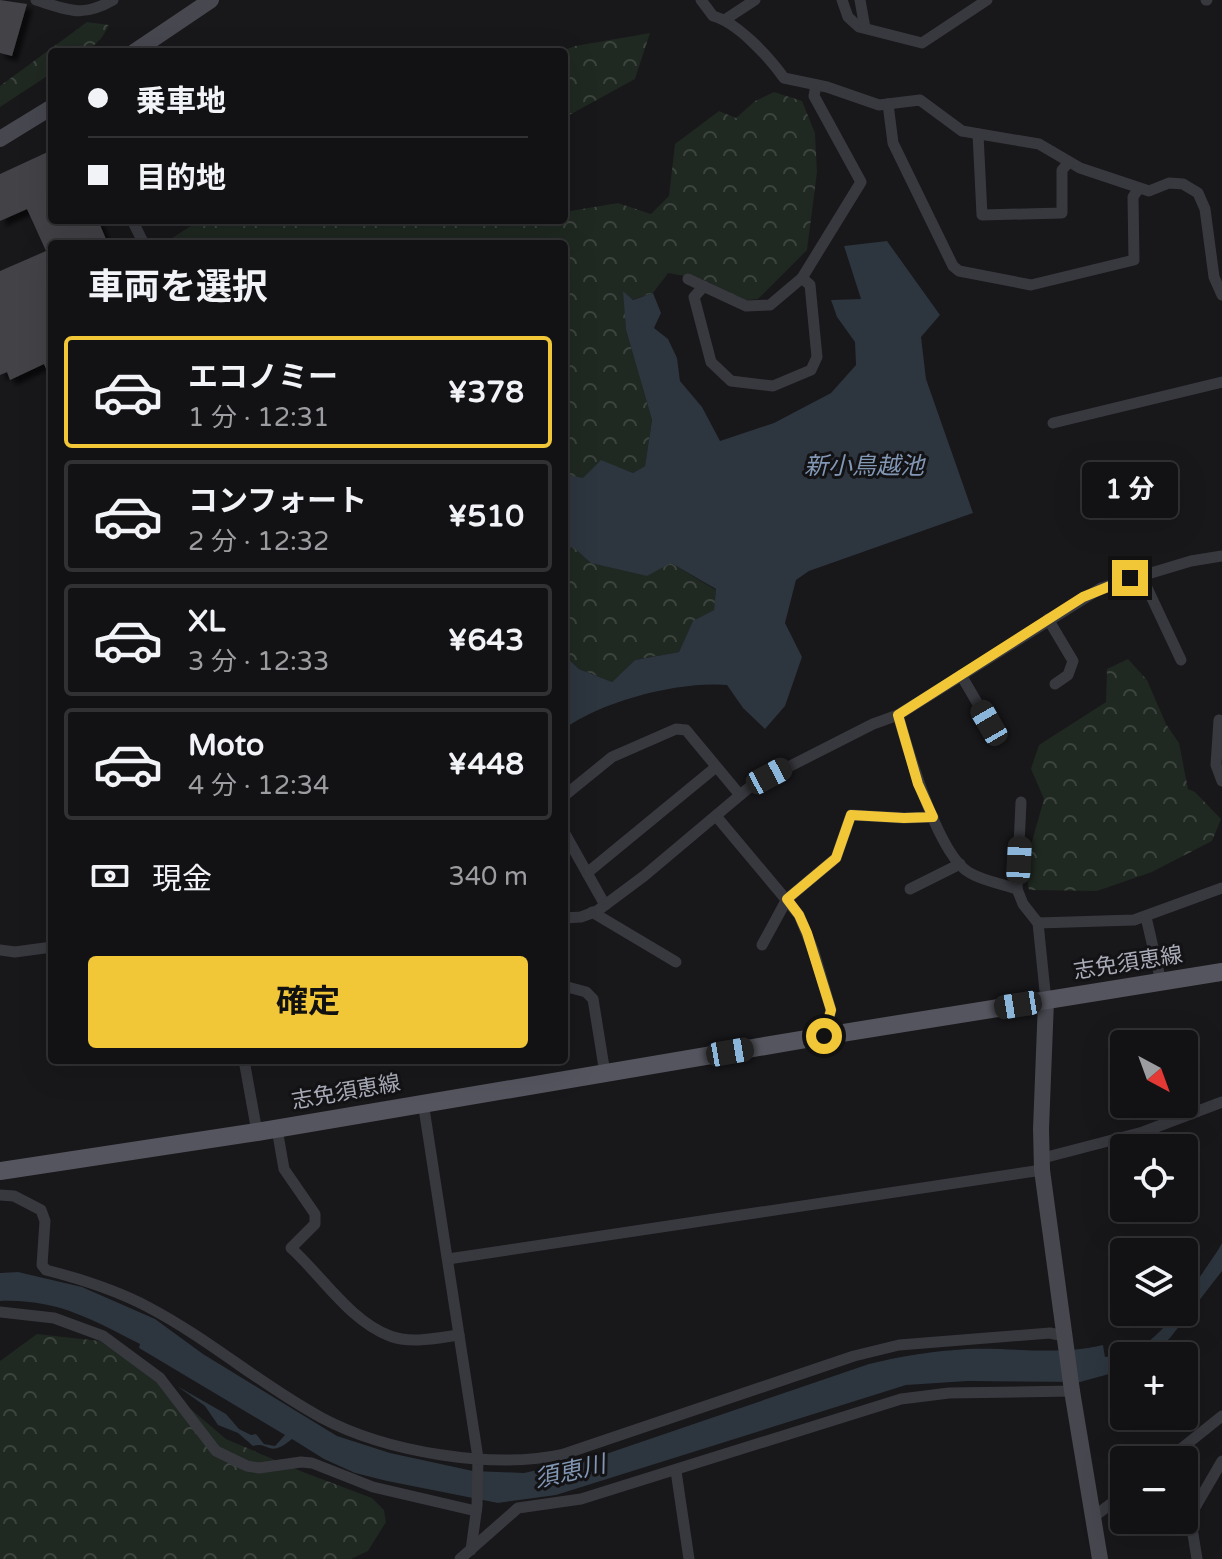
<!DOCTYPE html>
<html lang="ja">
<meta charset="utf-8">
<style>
body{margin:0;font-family:"Varela Round","Noto Sans JP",sans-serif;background:#1f1f22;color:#f1f3f6;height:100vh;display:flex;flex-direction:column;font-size:30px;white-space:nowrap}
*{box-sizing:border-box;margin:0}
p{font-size:26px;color:#9c9da0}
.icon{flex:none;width:44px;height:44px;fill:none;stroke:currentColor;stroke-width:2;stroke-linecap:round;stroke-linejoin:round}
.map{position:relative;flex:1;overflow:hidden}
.panel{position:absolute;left:48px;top:240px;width:520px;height:824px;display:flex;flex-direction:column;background:#121114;border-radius:8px;box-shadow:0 8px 32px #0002,0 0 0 2px #313134}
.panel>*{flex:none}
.guide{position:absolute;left:48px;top:48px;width:520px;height:176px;border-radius:8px;box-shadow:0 8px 32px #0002,0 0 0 2px #313134;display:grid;align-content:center;height:176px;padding:0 40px;background:#121114}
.needle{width:52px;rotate:139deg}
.controls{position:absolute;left:1110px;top:1030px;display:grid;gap:16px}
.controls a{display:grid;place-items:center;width:88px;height:88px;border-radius:8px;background:#121114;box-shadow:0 8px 32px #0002,0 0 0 2px #313134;font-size:40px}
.end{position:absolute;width:36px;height:36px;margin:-18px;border:10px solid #f2c737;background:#111;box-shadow:0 0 0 4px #111}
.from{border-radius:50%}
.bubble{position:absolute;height:56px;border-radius:8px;background:#121114;box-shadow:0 8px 32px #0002,0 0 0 2px #313134;font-size:26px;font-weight:700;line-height:56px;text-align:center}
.car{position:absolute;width:24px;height:48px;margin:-24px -12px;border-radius:10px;box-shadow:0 0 6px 2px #0007;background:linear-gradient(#222 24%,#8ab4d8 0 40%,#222 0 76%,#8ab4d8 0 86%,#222 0)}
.guide b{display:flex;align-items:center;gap:28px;height:76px;font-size:30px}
.guide b+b{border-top:2px solid #313134}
.guide i{width:20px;height:20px;background:#f1f3f6}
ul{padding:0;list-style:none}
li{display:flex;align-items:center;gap:24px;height:112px;margin:0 16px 12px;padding:0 24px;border:4px solid #313134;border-radius:8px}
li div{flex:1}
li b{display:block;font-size:30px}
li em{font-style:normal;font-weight:700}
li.active{border-color:#f2c737}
li>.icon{width:72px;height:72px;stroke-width:1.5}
h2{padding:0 40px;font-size:36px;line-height:96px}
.pay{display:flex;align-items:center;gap:20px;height:88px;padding:0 40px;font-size:30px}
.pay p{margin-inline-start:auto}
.primary-button{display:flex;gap:16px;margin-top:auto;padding:16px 40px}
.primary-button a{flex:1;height:92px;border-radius:8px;background:#f2c737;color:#111;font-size:32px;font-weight:700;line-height:92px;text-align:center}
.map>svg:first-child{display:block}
.forest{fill:url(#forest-crowns)}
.water{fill:#2d353e}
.building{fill:#424247;filter:url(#shadow)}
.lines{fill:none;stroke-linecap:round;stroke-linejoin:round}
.street{stroke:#38393f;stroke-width:11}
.secondary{stroke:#46474f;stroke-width:16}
.primary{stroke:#54555e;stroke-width:18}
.route{stroke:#f2c737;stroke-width:10}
.labels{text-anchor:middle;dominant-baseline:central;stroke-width:6;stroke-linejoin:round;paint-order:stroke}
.street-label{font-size:22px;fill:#aaadb9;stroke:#131215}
.water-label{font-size:24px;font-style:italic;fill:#8197b4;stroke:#131215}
</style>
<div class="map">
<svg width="1222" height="1559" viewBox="0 0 1222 1559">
<defs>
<pattern id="forest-crowns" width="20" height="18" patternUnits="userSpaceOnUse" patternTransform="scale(2)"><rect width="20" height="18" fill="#1f2821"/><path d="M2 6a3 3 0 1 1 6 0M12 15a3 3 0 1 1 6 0" fill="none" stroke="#3d443f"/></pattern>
<filter id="shadow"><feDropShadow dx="5.5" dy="5.5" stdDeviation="2" flood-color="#0009"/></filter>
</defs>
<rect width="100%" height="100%" fill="#18171a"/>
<g class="forest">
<path d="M87,22L109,25C95,54 81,52 52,52V73L0,107V86Z"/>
<path d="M650,33L635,79L564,118V52H559L575,46Z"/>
<path d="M774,92L802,101L815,133L817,172L807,250L758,299L739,301L705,280L668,273L653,293L632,300L624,292L626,330L652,420L645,466L633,473L601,461L583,479L564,474V244H163L200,220H564V212L618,203L651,214L669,196L675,144L719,111L736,118L755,101Z"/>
<path d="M573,547L671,563L716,590L714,610L693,622L679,652L635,660L612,682L579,669L564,655V550Z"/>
<path d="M1128,659L1147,680L1166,724L1179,743L1188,789L1195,792L1221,819L1212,841L1152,872L1097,891L1029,890L1025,866L1044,799L1031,769L1039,745L1106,702L1107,669Z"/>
<path d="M37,1334L100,1341L153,1377L226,1439L303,1472L372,1498L384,1510L386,1522L368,1551L351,1559H0V1361Z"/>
</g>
<g class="water">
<path d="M887,241L940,315L921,337L926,379L973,513L809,571L796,580L785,623L802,657L785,706L765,729L743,708L727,685C679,681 602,701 564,729V655L579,669L612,682L635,660L679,652L693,621L714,610L716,589L671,563L647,576L591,563L573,547L564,550V474L583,478L601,460L633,473L645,466L652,420L626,330L623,291L633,300L653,293L661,313L654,328L668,339L677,358L680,381L702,407L720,441L774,423L831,393L856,365L855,342L837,317L831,300L861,299L844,246Z"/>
<path d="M1222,1243V1271L1170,1338L1148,1356H1124V1370L1080,1382L968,1381L906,1385L556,1495L498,1503L387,1481L355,1473L324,1459L292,1439C268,1459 269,1441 253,1446L238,1433L218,1425L205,1406L177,1386L226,1414L239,1429L251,1435L256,1434L264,1444L275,1446L285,1435L139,1348L140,1344C90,1319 58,1299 0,1301V1273L18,1272L82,1287L155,1319L203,1354L337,1436L390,1453L473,1471L524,1473L600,1456L869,1364C901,1356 934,1351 967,1349C1014,1347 1056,1356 1103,1345L1105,1357C1139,1354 1157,1338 1176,1312H1184C1184,1294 1212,1262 1222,1243Z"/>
</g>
<g class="building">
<path d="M0,0L27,4L12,56L0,53Z"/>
<path d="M52,150V220H98L108,244H52V383L44,364L10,380L7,372L0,375V271L46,251L27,209L0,221V174Z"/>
</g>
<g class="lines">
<g class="street">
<path d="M36,0C68,10 82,18 113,0"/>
<path d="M701,0L713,16C737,22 769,57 784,78L827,87L879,105L920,100L962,131L1039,144L1080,168L1149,191L1169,183L1183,184L1198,193L1205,209L1214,277L1222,295"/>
<path d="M842,0L848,17L859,27L922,43L987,0"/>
<path d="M860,0L865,28"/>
<path d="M1206,0H1207"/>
<path d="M726,19L755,0"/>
<path d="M888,104L893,143L953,266L959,271L1031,285L1134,260L1133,197L1139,188"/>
<path d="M978,134L982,215L1062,213V170L1069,162"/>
<path d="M132,220L144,244"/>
<path d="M688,279L746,306L770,305L802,278L861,182L814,96L816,85"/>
<path d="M704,286L694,297L711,362L731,381L773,386L811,370L817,357L810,285L802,278"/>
<path d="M1053,423L1222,382"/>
<path d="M1141,575L1181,660"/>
<path d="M1048,619L1073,661L1068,675L1055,684"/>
<path d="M961,675L989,723"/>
<path d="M898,715C908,750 938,856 970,873C984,881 1002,884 1017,889L1023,904L1038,923L1046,1001"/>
<path d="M1219,720L1216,765L1222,781"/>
<path d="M564,796L612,757L676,729L686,730L740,795"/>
<path d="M716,816L799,915L814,952L831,1010L824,1036"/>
<path d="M564,832L605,905"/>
<path d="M587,873L716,767"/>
<path d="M910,889L960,864"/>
<path d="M1017,889L1021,802"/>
<path d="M592,912L676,962"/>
<path d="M1146,917L1161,982"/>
<path d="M564,918L581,917L597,911L644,876L751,786L873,724L898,715L1101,588L1191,561L1222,556"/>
<path d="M1038,923L1134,920L1222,888"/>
<path d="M762,945L787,899L836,858L851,815L904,818L933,817"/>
<path d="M0,950L15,952L52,947"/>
<path d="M564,986L586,992L593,999L605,1073"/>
<path d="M244,1060L257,1132"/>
<path d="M423,1102L478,1458L477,1506L471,1550"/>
<path d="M277,1129L284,1169L315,1214V1224L291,1248C322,1276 350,1321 390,1336C411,1344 437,1338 459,1335"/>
<path d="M1043,1158L1143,1132L1222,1102"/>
<path d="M0,1195L14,1196L41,1210L45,1221L42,1265L46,1270C81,1279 116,1290 148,1307C209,1339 261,1385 322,1418C386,1452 493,1470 564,1454L854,1356L899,1345L1050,1333L1064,1336"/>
<path d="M448,1259L1042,1170"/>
<path d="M0,1312L54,1318L103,1336L160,1378L216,1451L247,1466L259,1468L301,1462L312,1463L373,1487L476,1511"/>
<path d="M1167,1460L1222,1416"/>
<path d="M676,1471L689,1559"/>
<path d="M1092,1518L1124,1494"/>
<path d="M460,1559L518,1508L581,1499L901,1399L949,1393L1072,1391"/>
<path d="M1197,1559L1190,1516L1222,1461"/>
</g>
<g class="secondary">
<path d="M134,52L211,0"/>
<path d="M0,139L52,107"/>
<path d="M1046,1001L1041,1129L1042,1170L1072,1391L1100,1559"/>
</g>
<path class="primary" d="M0,1171L257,1132L824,1036L1222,972"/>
</g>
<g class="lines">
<path class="route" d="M824,1036L831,1010L807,933L799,915L787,899L836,858L851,815L904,818L933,817L918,784L898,715L1083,597L1130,578"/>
</g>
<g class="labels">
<g class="street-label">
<text transform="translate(1128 963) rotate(-9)">志免須恵線</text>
<text transform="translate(346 1092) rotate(-10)">志免須恵線</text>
</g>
<g class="water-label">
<text x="864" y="466">新小鳥越池</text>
<text transform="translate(570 1472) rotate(-13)">須恵川</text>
</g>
</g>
</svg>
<div class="controls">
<a><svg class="needle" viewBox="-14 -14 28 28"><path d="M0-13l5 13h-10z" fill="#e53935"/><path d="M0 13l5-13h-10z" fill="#9c9da0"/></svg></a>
<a><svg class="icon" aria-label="locate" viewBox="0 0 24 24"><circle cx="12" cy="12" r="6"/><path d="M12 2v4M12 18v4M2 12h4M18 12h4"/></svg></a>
<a><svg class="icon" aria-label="layers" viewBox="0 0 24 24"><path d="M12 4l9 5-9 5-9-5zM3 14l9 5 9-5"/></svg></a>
<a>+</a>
<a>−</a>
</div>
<i class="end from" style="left:824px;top:1036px"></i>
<i class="end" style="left:1130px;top:578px"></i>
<div class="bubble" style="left:1082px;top:462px;width:96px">1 分</div>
<i class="car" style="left:989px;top:723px;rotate:330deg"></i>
<i class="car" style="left:769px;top:776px;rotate:62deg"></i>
<i class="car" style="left:1019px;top:860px;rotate:3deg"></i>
<i class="car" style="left:1018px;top:1005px;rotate:261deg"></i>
<i class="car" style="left:730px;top:1052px;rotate:80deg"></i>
<div class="guide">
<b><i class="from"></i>乗車地</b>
<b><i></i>目的地</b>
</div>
<section class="panel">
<h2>車両を選択</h2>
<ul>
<li class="active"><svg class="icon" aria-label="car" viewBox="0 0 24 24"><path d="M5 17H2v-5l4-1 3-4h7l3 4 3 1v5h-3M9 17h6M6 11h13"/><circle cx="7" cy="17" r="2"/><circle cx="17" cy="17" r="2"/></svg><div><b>エコノミー</b><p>1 分 · 12:31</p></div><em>¥378</em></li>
<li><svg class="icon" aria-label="car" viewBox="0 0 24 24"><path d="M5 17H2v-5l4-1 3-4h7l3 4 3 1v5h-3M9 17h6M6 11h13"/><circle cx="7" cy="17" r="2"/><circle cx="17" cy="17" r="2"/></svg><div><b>コンフォート</b><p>2 分 · 12:32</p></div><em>¥510</em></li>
<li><svg class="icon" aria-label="car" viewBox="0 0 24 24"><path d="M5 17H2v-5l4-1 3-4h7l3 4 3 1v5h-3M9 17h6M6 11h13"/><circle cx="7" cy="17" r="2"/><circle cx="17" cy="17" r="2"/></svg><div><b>XL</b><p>3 分 · 12:33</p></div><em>¥643</em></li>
<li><svg class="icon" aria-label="car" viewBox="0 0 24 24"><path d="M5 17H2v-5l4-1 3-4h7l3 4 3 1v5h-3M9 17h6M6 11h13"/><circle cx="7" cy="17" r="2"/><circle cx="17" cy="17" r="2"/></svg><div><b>Moto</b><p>4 分 · 12:34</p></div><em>¥448</em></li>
</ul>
<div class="pay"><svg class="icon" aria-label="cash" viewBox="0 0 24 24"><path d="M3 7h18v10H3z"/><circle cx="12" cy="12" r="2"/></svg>現金<p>340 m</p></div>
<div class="primary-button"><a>確定</a></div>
</section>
</div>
